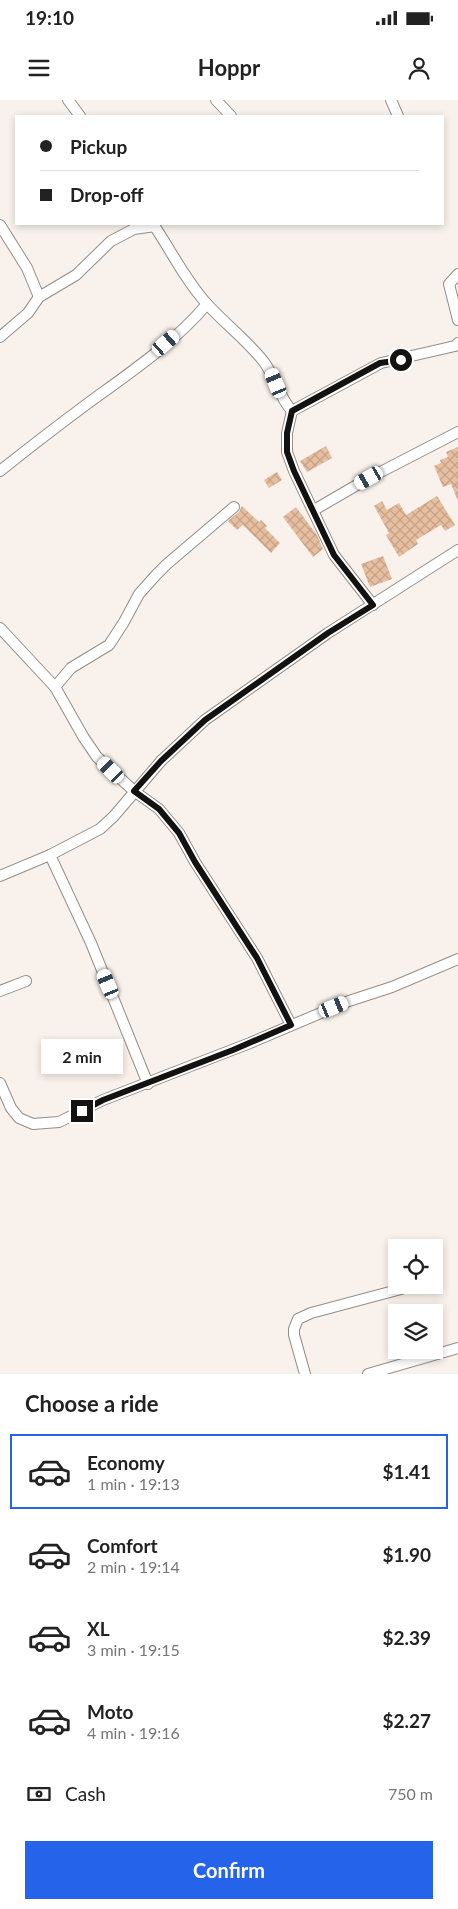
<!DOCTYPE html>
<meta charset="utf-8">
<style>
body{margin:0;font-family:Lato,sans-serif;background:#f6f6f6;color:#222;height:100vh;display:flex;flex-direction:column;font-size:19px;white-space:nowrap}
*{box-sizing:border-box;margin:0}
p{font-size:16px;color:#767676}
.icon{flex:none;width:28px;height:28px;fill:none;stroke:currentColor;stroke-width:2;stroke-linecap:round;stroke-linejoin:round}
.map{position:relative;height:1274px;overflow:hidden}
.drawer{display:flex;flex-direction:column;background:#fff;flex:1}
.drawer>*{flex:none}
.top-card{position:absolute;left:15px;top:15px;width:429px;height:110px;border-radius:0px;box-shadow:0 2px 8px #0003;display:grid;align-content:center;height:110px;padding:0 25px;background:#fff}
.fabs{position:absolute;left:388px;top:1139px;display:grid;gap:10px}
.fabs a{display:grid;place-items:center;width:55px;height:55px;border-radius:0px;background:#fff;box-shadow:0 2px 8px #0003;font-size:25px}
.end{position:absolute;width:22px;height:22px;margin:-11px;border:6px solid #141210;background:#fff;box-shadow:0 0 0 2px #fff}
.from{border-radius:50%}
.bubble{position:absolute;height:35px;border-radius:0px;background:#fff;box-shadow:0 2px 8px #0003;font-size:16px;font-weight:700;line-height:35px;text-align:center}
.car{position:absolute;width:15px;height:30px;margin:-15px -8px;border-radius:6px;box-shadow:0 0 4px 1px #0007;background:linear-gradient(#fff 24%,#345 0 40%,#fff 0 76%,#345 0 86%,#fff 0)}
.top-card b{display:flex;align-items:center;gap:18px;height:48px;font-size:19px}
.top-card b+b{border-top:1px solid #e0e0e0}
.top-card i{width:12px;height:12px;background:#222}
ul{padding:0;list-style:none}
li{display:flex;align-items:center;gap:15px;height:75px;margin:0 10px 8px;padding:0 15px;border:2px solid transparent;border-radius:0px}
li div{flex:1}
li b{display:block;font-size:19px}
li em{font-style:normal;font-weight:700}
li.current{border-color:#2563eb}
li>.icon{width:45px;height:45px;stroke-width:1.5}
h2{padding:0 25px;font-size:22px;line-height:60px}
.pay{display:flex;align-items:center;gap:12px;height:55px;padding:0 25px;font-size:19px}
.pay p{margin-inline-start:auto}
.primary-button{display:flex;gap:10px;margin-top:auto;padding:10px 25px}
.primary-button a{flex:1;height:58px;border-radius:0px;background:#2563eb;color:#fff;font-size:20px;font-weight:700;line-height:58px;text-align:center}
.status{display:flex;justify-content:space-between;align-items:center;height:35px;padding:0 25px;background:#fff;direction:ltr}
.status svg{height:14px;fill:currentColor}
header{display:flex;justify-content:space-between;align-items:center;height:65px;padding:0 25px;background:#fff;font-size:22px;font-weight:700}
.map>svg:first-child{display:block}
.building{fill:url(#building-cross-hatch)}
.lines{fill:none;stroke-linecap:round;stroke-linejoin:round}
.street-casing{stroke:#948d88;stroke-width:12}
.street{stroke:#fff;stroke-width:10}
.route{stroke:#141210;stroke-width:6}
</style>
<div class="status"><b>19:10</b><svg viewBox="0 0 49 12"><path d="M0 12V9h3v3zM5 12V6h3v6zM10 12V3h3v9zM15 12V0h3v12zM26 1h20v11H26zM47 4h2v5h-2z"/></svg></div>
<header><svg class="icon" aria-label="menu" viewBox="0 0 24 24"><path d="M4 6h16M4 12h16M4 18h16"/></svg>Hoppr<svg class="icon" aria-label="person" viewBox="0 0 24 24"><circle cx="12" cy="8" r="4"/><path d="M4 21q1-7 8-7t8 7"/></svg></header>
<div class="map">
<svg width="458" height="1274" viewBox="0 0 458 1274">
<defs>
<pattern id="building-cross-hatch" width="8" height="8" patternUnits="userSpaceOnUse" patternTransform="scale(1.25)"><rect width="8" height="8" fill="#e7be9f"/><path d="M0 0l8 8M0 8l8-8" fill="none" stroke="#c5a288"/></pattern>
</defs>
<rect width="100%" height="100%" fill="#f9f2ec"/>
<g class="building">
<path d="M326,346L332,358L307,372L300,361Z"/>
<path d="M458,347V401L451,384L443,387L434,366L441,363L440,360L448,357L446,352Z"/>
<path d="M277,372L282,380L269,388L264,380Z"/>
<path d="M437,396L455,425L445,431L441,425L416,440L418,444L399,457L386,435L389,433L374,406L382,401L387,410L399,403L406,415Z"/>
<path d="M242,406L259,422L261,420L267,426L265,428L280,443L271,453L243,425L237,430L228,421L239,412Z"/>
<path d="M296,407L317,435L323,449L313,457L283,417Z"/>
<path d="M383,456L392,479L370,487L361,464Z"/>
</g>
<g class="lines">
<defs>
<g id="street">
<path d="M68,0L80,16"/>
<path d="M216,0L231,16"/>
<path d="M391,0L398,16"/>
<path d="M153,124C171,150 185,180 207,204C225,224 247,240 264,262C275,277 279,297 292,311L381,263L455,246L458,243"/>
<path d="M0,125L27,168L39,197"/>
<path d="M458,174L449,184L458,220"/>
<path d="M0,237L28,213L39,197L76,175L111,141L134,129L155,126"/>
<path d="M292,311L287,333V352L294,371L334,455L373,505"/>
<path d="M0,371C30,347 60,324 91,301C131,272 175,242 207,204"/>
<path d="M314,410L369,378L458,332"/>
<path d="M0,528L55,587L84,638L97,657L134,691L159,709L179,733L195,762L257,858L291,925"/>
<path d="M55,587L71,568L109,545L124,522L139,494L156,475L167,464L234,407"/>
<path d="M50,755L91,843L148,984"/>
<path d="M0,776L50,755L100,729L114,716L161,661L205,620L328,533L458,450"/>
<path d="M0,891L26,881"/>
<path d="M0,983L11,1008L19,1018L33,1024L59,1022L103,1000L250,943L349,901L392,887L458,859"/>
<path d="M305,1274L294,1235V1229L298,1219L311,1213L416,1185"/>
<path d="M368,1274L458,1248"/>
</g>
</defs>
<use href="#street" class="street-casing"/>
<use href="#street" class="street"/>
</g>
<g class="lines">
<path class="route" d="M82,1011L103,1000L233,950L291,925L257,858L195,762L179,733L159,709L134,691L161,661L205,620L328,533L373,505L334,455L294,371L287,352V333L292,311L380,263L401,260"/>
</g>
</svg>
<div class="fabs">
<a><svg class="icon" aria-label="locate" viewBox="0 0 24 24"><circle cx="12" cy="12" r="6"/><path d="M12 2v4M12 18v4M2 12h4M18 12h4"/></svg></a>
<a><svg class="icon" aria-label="layers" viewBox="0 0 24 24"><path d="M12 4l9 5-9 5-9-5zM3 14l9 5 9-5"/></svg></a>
</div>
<i class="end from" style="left:401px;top:260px"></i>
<i class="end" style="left:82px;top:1011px"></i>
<div class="bubble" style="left:41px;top:939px;width:82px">2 min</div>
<i class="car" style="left:166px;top:243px;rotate:49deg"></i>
<i class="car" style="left:276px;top:283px;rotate:337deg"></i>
<i class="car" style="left:369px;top:378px;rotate:240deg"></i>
<i class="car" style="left:111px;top:670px;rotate:315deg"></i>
<i class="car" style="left:108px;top:884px;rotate:337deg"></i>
<i class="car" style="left:334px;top:907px;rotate:68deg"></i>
<div class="top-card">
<b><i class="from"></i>Pickup</b>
<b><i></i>Drop-off</b>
</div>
</div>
<section class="drawer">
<h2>Choose a ride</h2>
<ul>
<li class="current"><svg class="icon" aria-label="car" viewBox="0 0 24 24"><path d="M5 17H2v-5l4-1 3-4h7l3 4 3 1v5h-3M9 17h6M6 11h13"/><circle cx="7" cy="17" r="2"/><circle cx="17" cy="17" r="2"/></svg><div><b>Economy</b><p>1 min · 19:13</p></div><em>$1.41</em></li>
<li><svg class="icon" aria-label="car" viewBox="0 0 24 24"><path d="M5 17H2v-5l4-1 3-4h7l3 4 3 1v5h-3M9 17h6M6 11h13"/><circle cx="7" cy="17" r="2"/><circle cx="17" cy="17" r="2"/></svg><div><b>Comfort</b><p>2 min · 19:14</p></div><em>$1.90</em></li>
<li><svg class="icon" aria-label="car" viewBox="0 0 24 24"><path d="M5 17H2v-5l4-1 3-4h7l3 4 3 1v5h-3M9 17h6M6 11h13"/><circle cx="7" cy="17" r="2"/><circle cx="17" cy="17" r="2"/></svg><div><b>XL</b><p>3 min · 19:15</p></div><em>$2.39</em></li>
<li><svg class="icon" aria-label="car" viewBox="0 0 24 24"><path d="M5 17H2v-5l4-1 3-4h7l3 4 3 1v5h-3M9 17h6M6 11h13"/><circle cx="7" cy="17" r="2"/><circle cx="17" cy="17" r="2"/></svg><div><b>Moto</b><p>4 min · 19:16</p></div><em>$2.27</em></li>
</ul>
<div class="pay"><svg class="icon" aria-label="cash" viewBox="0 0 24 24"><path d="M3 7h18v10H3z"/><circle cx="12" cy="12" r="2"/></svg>Cash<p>750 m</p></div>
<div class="primary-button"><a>Confirm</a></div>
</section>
